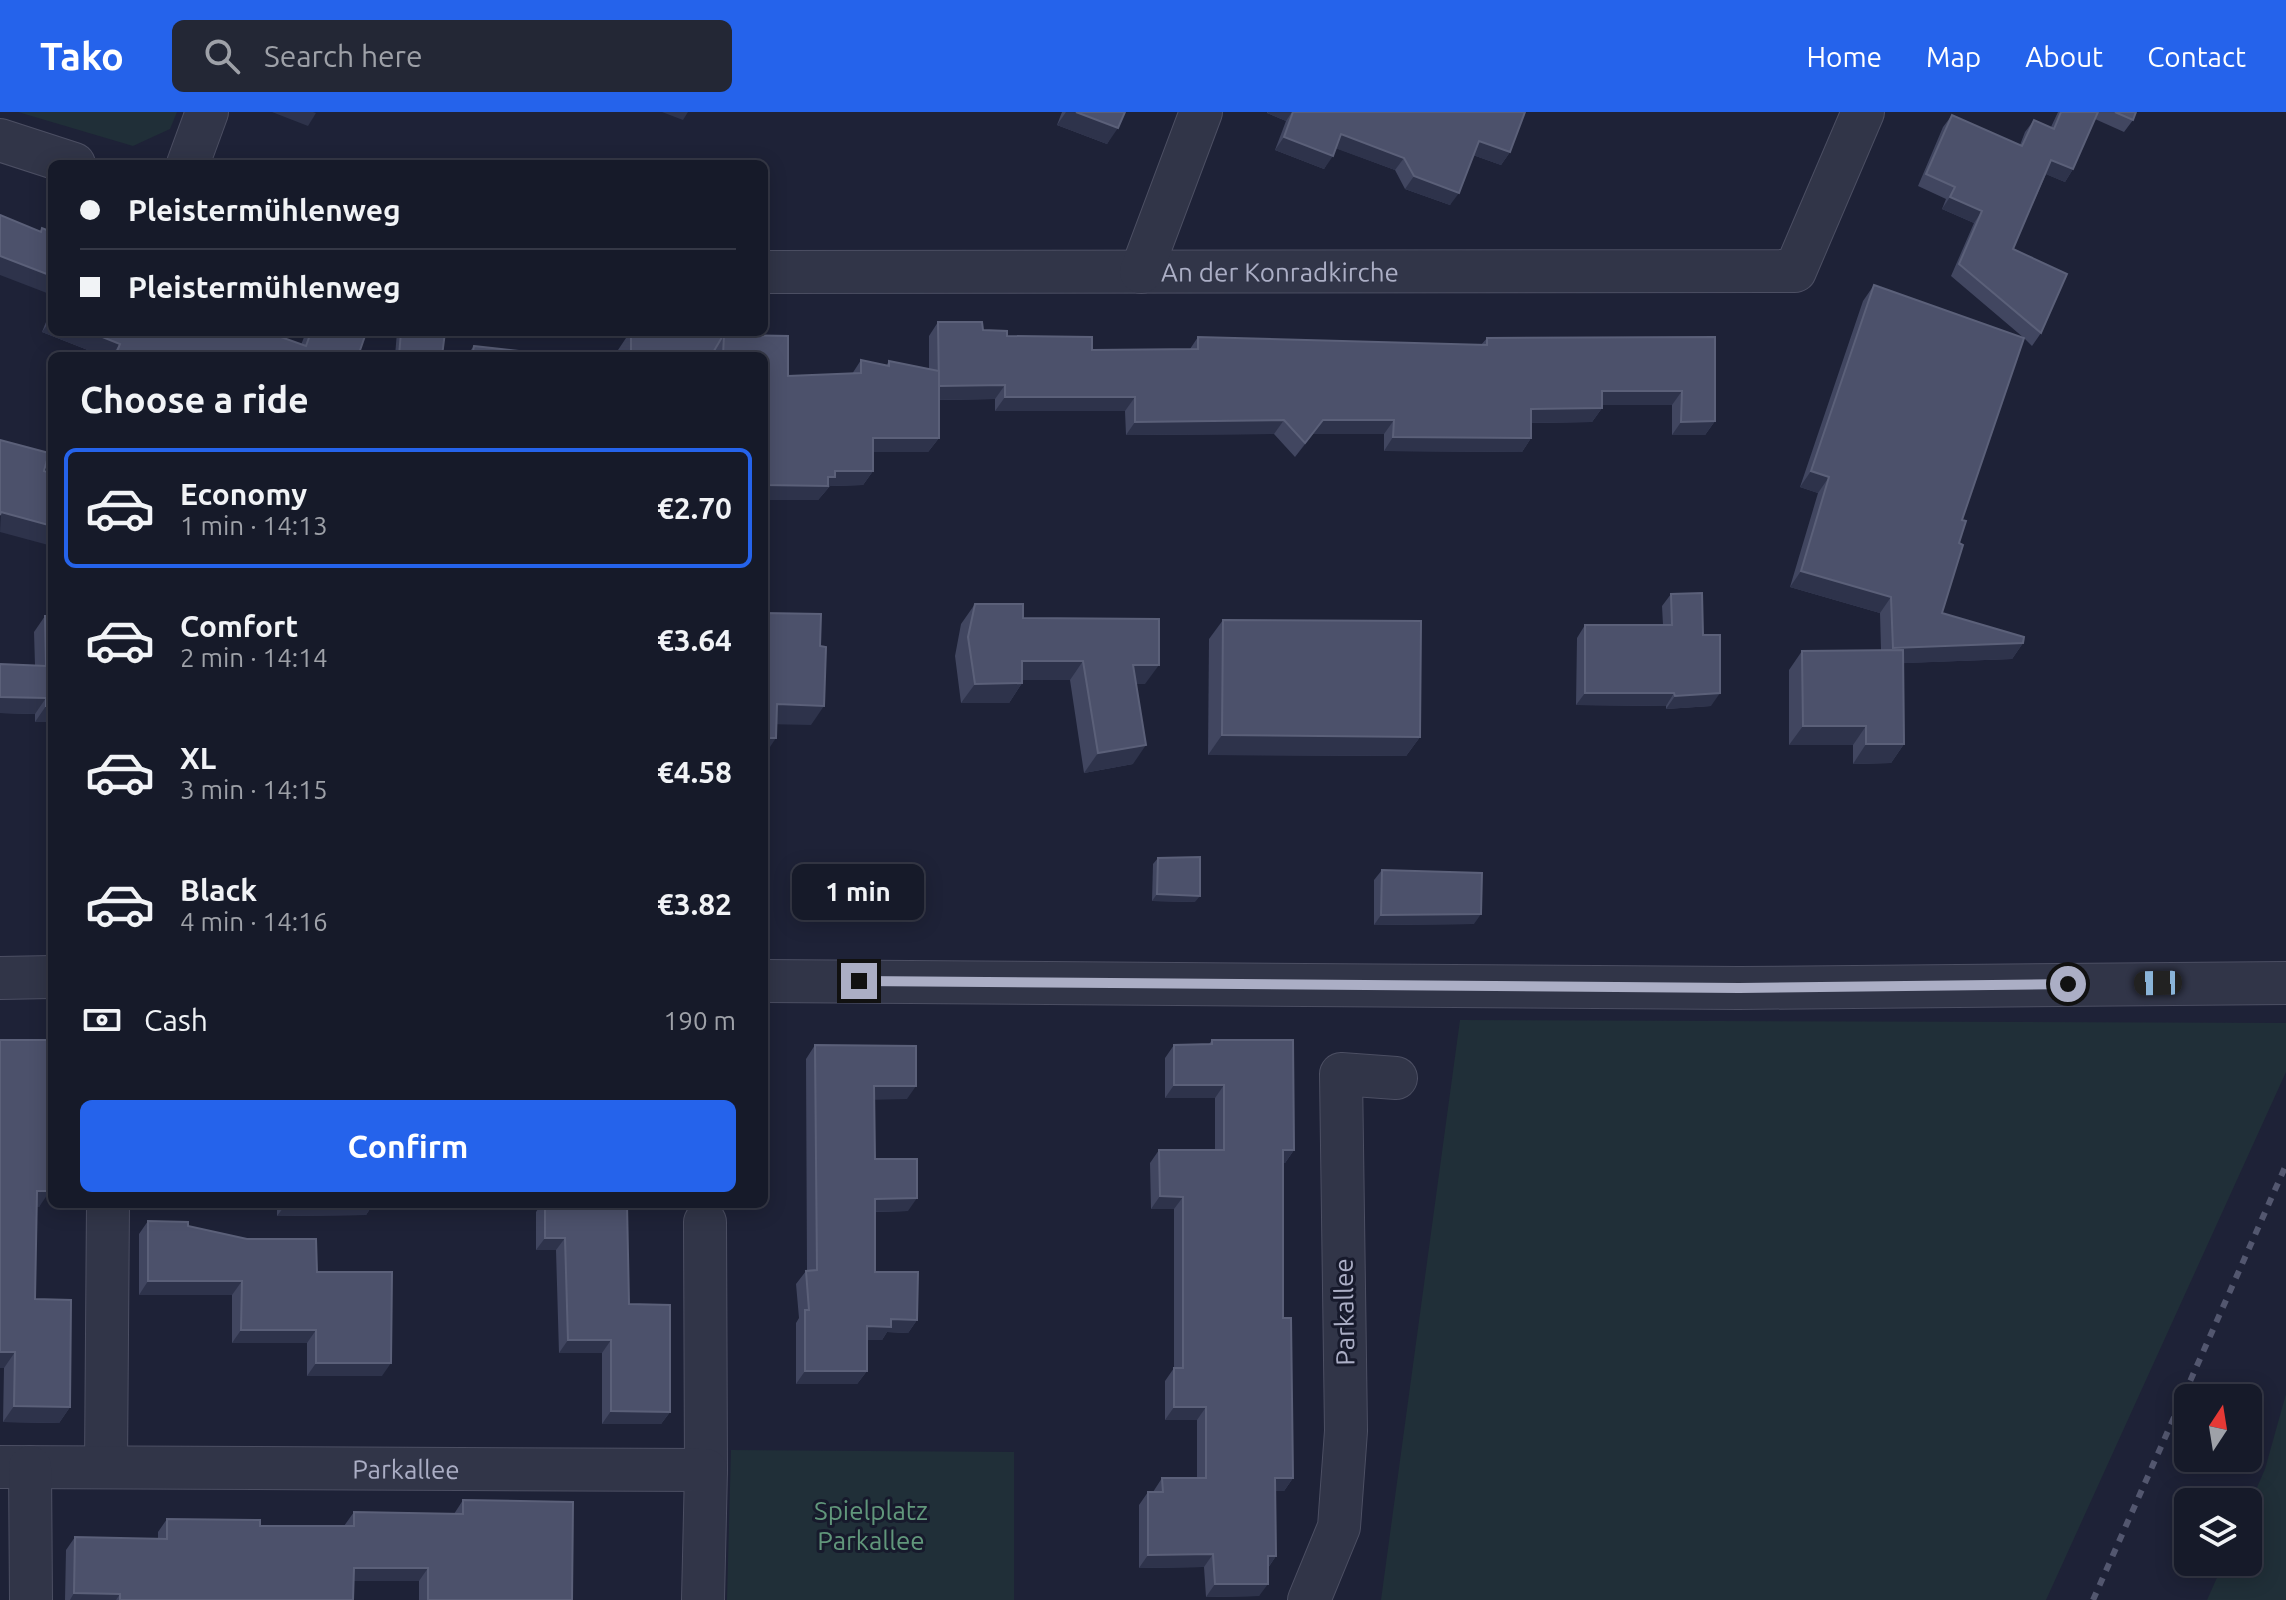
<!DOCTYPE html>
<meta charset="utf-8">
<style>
body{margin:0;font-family:Ubuntu,sans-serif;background:#232735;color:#f1f3f6;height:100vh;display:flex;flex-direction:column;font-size:30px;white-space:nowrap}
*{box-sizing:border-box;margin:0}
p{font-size:26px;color:#9ea1a8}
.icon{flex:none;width:44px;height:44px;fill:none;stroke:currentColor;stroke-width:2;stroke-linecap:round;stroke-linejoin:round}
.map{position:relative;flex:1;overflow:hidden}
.sheet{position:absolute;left:48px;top:240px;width:720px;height:856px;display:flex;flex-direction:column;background:#161a29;border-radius:12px;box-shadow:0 4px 20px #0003,0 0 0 2px #353846}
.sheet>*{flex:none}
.hud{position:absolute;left:48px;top:48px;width:720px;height:176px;border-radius:12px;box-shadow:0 4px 20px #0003,0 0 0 2px #353846;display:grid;align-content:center;height:176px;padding:0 32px;background:#161a29}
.needle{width:52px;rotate:12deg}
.controls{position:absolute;left:2174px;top:1272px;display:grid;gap:16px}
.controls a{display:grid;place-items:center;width:88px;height:88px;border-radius:12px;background:#161a29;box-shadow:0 4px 20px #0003,0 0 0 2px #353846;font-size:40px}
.end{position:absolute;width:36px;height:36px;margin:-18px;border:10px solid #abaec5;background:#111;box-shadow:0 0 0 4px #111}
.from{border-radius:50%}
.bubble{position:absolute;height:56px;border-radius:12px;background:#161a29;box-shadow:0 4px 20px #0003,0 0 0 2px #353846;font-size:26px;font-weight:600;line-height:56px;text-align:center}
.car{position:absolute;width:24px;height:48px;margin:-24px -12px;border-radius:10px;box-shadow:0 0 6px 2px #0007;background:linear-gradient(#222 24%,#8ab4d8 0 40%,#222 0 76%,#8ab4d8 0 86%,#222 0)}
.hud b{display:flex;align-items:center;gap:28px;height:76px;font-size:30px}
.hud b+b{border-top:2px solid #353846}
.hud i{width:20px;height:20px;background:#f1f3f6}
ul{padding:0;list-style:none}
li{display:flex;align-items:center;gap:24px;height:120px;margin:0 16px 12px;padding:0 16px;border:4px solid transparent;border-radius:12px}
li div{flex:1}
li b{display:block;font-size:30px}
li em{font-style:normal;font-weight:600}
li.current{border-color:#2563eb}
li>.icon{width:72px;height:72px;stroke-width:1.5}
h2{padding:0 32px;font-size:36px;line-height:96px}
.pay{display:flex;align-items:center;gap:20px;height:88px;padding:0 32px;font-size:30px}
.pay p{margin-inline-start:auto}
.cta{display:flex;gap:16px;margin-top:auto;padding:16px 32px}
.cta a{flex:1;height:92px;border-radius:12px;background:#2563eb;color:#fff;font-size:32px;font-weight:600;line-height:92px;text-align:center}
header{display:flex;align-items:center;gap:48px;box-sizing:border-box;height:112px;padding:0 40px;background:#2563eb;color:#fff}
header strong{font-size:38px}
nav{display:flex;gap:44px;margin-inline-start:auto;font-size:28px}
.search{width:560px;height:72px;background:#232735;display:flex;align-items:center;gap:20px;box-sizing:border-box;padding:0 28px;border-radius:12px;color:#9ea1a8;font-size:30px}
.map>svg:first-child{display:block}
.green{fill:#202f38}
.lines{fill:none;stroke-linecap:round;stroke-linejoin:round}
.minor-casing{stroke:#4c4f63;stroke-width:44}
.minor{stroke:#313548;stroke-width:42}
.rail{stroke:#53576f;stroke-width:6;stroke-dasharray:8 8;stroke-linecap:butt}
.wall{fill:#414660}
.shaded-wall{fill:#2e334b}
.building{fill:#4c516b;stroke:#5b6079;stroke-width:2}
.route{stroke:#abaec5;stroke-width:10}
.labels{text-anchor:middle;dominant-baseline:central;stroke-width:6;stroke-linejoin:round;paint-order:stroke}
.street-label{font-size:26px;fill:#abaec5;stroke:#171a2c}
.park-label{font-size:26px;fill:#61977b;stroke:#171a2c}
</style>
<header>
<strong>Tako</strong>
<div class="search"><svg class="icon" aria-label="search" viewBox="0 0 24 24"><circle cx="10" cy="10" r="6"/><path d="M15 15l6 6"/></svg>Search here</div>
<nav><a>Home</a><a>Map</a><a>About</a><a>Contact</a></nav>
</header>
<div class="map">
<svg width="2286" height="1488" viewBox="0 0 2286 1488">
<rect width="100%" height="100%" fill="#1e2237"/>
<g class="green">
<path d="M18,0H177L170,17L133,34Z"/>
<path d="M1460,908L2286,911V960L2046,1488H1381Z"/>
<path d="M2286,1282V1488H2207L2224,1450H2248V1396L2265,1357Z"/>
<path d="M731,1338L1014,1340V1488H727Z"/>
</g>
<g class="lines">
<defs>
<g id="minor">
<path d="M0,28L74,52"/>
<path d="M188,52L207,0"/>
<path id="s1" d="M764,160L1795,159L1863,0"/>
<path d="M1141,160L1201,0"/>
<path d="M0,866L52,865"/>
<path d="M764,869L1739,876L2286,871"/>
<path d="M705,1110L706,1358"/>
<path d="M106,1353L108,1092"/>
<path id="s2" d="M0,1355L706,1358L703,1488"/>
<path d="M30,1355L31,1488"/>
<path d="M1309,1488L1339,1415L1346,1319L1341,962L1396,966"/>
</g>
</defs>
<use href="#minor" class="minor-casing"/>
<use href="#minor" class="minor"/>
<path class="rail" d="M2093,1488L2286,1053"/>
</g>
<g class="wall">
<path d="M1062,0H1125L1107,32L1057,13Z"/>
<path d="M1267,0H1525L1510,40L1501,53L1473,43L1450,93L1405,77L1395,58L1336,36L1324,57L1275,38L1286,9L1267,1Z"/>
<path d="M2058,0H2136L2133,8L2124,20L2095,7L2073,57L2065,70L2046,62L2013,137L2041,221L2032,234L2024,226L1962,408L1959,431L1942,501L2023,531L2012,547L1903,551L1904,632L1891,651L1853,652V633H1789V558L1802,539L1881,538L1880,501L1790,475L1818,381L1800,375L1863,189L1874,173L2024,226L1951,164L1974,111L1942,97L1946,87L1918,74L1943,15L1952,3L2020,33L2025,20L2034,8L2051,15Z"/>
<path d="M52,195V220L301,233L306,220H364L358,244H103L42,220Z"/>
<path d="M938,210H982L983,218L1007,219V224L1092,225V238L1190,237L1198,225L1481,233L1487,226L1715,225V309L1705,323H1672V293H1602V296L1592,310L1531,311V326L1522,340L1384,339V322H1313L1295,345L1274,322L1126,323L1125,299H995V287L939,288V326L928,340H873V359L863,373L830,374L818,388H764V244H713V240L711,244H595L596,241L618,244V238L630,220H725L722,226L724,223L788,224V264L852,262L861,248L886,254L889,249L929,257V224Z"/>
<path d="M397,220H445L442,244H395Z"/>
<path d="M474,234L563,244H466Z"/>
<path d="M1671,482L1703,523L1711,594L1666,597V594L1576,593L1577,526L1585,513H1663L1662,494Z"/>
<path d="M975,492L1023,506L1145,572H1136L1133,652L1084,661L1070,568H1022V571L1009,591H961L955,544L961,512Z"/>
<path d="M45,504H52V649H51V610H35V602L0,601V552L35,553L34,520Z"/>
<path d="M1223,508L1420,625L1406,644L1208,643L1209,527Z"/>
<path d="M1158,746L1195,790L1152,789L1153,752Z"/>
<path d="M1382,758L1474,812L1374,813V768Z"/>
<path d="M0,928L50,1071L39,1095H37L35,1187L70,1295L59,1311L3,1310L4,1256H0Z"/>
<path d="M1212,928L1294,1038L1285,1051H1283V1206L1293,1366L1284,1379H1276V1444L1268,1456L1259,1484L1206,1485L1204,1455L1139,1456V1393L1148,1380H1153L1162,1366H1197V1308H1165V1269L1174,1256V1097H1151L1150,1051L1159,1038H1215V986H1165V946L1174,933L1209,932Z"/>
<path d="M815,933L907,987H874L875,1047L908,1099L875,1100V1160L917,1208L908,1221L887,1220L882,1228H867V1259L857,1272H796V1211L799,1206L796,1172L806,1159H807L806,947Z"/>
<path d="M277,1092H373L366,1103L277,1104Z"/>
<path d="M541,1092H640L627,1093L629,1192L670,1300L661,1312H602V1241H559L556,1138H536V1100Z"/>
<path d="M148,1109L188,1114L317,1160L382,1264H307V1231H232V1183H139V1122Z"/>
<path d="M463,1388L572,1488H419V1469H353V1488H65L66,1438L75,1425L158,1427V1420L167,1407L260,1414H344L354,1400L454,1402Z"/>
</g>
<g class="shaded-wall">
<path d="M272,0H313L316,1L308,14Z"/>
<path d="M662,0H688L683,8Z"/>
<path d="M1066,0H1076L1118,16L1107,32L1057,13Z"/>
<path d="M1268,0H1292L1286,9L1267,1Z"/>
<path d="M1341,22L1404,46L1395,58L1332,35Z"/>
<path d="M1284,25L1333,44L1324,57L1275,38Z"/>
<path d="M1479,29L1510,40L1501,53L1470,42Z"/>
<path d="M2051,48L2073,57L2065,70L2043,61Z"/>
<path d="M1414,64L1459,81L1450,93L1405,77Z"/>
<path d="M1950,85L1982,99L1974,111L1942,97Z"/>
<path d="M0,144L52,164V183L0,163Z"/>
<path d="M52,206V220H90L120,232L111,244H103L42,220Z"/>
<path d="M1005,273L995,287L929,288L939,274Z"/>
<path d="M1602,279H1682L1672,293H1592Z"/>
<path d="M1005,285H1135L1125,299H995Z"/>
<path d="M1602,296L1592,310L1521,311L1531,297Z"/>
<path d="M1284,308L1274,322L1126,323L1135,310Z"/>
<path d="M1323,308H1394L1384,322H1313L1295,345Z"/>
<path d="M1715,309L1705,323H1672L1681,310Z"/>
<path d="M1393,325L1531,326L1522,340L1384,339Z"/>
<path d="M873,326H939L928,340H863Z"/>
<path d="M835,359H873L863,373L830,374L818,388H764V373L828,365Z"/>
<path d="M1811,359L1829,365L1818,381L1800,375Z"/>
<path d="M1,400L52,414V434L0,420Z"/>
<path d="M1801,459L1891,485L1880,501L1790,475Z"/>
<path d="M2023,531L2012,547L1882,552L1893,536Z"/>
<path d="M1022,549H1083L1070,568H1009Z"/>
<path d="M1133,553H1159L1145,572H1120Z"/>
<path d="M1022,571L1009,591H961L975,572Z"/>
<path d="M1585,581H1674L1666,594L1576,593Z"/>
<path d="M1720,581L1711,594L1666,597L1675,584Z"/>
<path d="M0,585L46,586L35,602L0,601Z"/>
<path d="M777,592L824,594L811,613L764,612Z"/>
<path d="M46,594H52V608L51,610H35Z"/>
<path d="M1803,614H1866L1853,633H1789Z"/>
<path d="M1222,623L1420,625L1406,644L1208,643Z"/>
<path d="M764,626H776L764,644Z"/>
<path d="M1866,632H1904L1891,651L1853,652Z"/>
<path d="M1146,633L1133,652L1084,661L1098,641Z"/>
<path d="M1157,782L1200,784L1195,790L1152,789Z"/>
<path d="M1481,802L1474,812L1374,813L1381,803Z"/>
<path d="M1174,973H1224L1215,986H1165Z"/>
<path d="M874,974H916L907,987L865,988Z"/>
<path d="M1283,1038H1294L1285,1051H1274Z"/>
<path d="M37,1079H50L39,1095H26Z"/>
<path d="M1160,1084L1183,1085L1174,1097H1151Z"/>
<path d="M917,1086L908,1099L865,1100L875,1087Z"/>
<path d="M286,1092H373L366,1103L277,1104Z"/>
<path d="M545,1126H565L556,1138H536Z"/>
<path d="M148,1169H242L232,1183H139Z"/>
<path d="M891,1207L917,1208L908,1221L887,1220L882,1228H858L867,1214Z"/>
<path d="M241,1218H316L307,1231H232Z"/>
<path d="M568,1228H611L602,1241H559Z"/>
<path d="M0,1240H15L4,1256H0Z"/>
<path d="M316,1251H391L382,1264H307Z"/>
<path d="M805,1259H867L857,1272H796Z"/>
<path d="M14,1294L70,1295L59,1311L3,1310Z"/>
<path d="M1174,1295H1206L1197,1308H1165Z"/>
<path d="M611,1299L670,1300L661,1312H602Z"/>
<path d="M1275,1366H1293L1284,1379H1266Z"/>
<path d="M1213,1442L1204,1455L1139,1456L1148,1443Z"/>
<path d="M1268,1444H1276L1267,1457Z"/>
<path d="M354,1456H428L419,1469H344Z"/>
<path d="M1215,1472H1268L1259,1484L1206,1485Z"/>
<path d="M74,1481L120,1482L116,1488H70Z"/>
</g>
<g class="building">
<path d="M1076,0H1125L1118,16Z"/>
<path d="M1293,0H1525L1510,40L1479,29L1459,81L1414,64L1404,46L1341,22L1333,44L1284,25Z"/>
<path d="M2061,0H2098L2073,57L2051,48L2013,137L2067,162L2041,221L1959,152L1982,99L1950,85L1955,75L1926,62L1952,3L2022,34L2034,8L2054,17Z"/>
<path d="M2115,0H2136L2133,8Z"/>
<path d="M0,103L41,120L42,116L52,120V164L0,144Z"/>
<path d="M1874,173L2024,226L1962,408L1966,409L1959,431L1963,433L1942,501L2024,525L2023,531L1893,536L1891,485L1801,459L1829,365L1811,359Z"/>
<path d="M938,210H982L983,218L1007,219V224L1092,225V238L1198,237V225L1487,233V226L1715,225V309L1681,310L1682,279H1602V296L1531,297V326L1393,325L1394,308H1323L1305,331L1284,308L1135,310V285H1005V273L939,274Z"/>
<path d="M90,220H267L306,234L311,220L366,221L358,244H115L120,232Z"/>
<path d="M401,220H445L442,244H399Z"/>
<path d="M631,220H725L711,244H631Z"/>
<path d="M724,223L788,224V264L861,261V248L889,254V249L939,259V326H873V359H835V365H828V374L764,373V244H723Z"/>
<path d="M474,234L563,244H472Z"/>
<path d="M596,241L619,244H598Z"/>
<path d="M0,328L49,341L44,359L52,361V414L1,400L0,403Z"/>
<path d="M1702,481L1703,523H1720V581L1675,584L1674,581H1585V513H1672L1671,482Z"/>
<path d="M975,492H1023V506L1159,507V553H1133L1146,633L1098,641L1083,549H1022V571L975,572L968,525Z"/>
<path d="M764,501L821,502L820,534L826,535L824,594L777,592L776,626H764Z"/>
<path d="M45,504H52V594H46V586L0,585V552L46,554Z"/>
<path d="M1223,508L1421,509L1420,625L1222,623Z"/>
<path d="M1903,538L1904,632H1866V614H1803L1802,539Z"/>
<path d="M1200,745V784L1157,782L1158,746Z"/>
<path d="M1382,758L1482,761L1481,802L1381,803Z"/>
<path d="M0,928H52V1057H51L50,1079H37L35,1187L71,1188L70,1295L14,1294L15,1240H0Z"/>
<path d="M1212,928H1293L1294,1038H1283V1206H1291L1293,1366H1275L1276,1444H1268V1472H1215L1213,1442L1148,1443V1380H1163L1162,1366H1206V1295H1174V1256H1183V1085L1160,1084L1159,1038H1224V973H1174V933L1212,932Z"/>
<path d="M815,933L916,934V974H874L875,1047H917V1086L875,1087V1160H918L917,1208L891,1207V1215L867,1214V1259H805V1198H809L806,1159L817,1158Z"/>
<path d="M545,1092H627L629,1192L670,1193V1300L611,1299V1228H568L565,1126H545Z"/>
<path d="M148,1109L188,1110V1114L247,1127H316L317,1160H392L391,1251H316V1218H241L242,1169H148Z"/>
<path d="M463,1388L573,1390L572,1488H428V1456H354L353,1488H120V1482L74,1481L75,1425L167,1427V1407L260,1408V1414H354V1400L463,1402Z"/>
</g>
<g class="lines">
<path class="route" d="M859,869L1739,876L2068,872"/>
</g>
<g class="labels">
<g class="street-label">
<text stroke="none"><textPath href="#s1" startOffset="516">An der Konradkirche</textPath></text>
<text transform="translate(1344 1200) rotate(-91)">Parkallee</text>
<text stroke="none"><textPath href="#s2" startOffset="406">Parkallee</textPath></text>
</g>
<g class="park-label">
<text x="871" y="1398">Spielplatz<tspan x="871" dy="30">Parkallee</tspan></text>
</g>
</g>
</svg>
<div class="controls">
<a><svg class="needle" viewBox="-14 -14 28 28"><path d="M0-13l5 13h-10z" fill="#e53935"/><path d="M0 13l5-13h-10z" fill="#9ea1a8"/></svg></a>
<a><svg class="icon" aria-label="layers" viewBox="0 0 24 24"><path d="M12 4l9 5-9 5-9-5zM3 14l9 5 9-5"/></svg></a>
</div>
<i class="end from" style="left:2068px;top:872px"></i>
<i class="end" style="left:859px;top:869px"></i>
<div class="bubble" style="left:792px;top:752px;width:132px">1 min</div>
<i class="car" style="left:2158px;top:871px;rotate:269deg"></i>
<div class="hud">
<b><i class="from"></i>Pleistermühlenweg</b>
<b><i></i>Pleistermühlenweg</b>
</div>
<section class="sheet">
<h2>Choose a ride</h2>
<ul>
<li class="current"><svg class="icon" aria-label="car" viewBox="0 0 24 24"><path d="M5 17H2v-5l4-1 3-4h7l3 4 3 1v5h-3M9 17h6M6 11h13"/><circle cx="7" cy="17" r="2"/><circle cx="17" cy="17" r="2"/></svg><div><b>Economy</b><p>1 min · 14:13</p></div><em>€2.70</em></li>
<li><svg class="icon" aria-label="car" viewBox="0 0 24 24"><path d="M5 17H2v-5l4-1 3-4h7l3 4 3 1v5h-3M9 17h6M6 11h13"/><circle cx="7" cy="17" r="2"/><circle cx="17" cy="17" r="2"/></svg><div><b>Comfort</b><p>2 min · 14:14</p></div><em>€3.64</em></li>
<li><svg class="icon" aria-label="car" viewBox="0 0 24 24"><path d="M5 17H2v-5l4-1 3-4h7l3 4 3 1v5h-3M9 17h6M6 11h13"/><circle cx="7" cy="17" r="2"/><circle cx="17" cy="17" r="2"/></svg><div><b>XL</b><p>3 min · 14:15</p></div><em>€4.58</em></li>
<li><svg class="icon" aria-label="car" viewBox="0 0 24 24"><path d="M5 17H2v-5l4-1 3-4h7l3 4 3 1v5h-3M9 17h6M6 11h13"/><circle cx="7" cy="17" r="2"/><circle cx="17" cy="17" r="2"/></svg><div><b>Black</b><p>4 min · 14:16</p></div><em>€3.82</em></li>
</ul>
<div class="pay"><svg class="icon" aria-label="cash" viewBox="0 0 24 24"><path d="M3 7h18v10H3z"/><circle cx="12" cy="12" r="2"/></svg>Cash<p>190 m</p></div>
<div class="cta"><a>Confirm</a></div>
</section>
</div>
